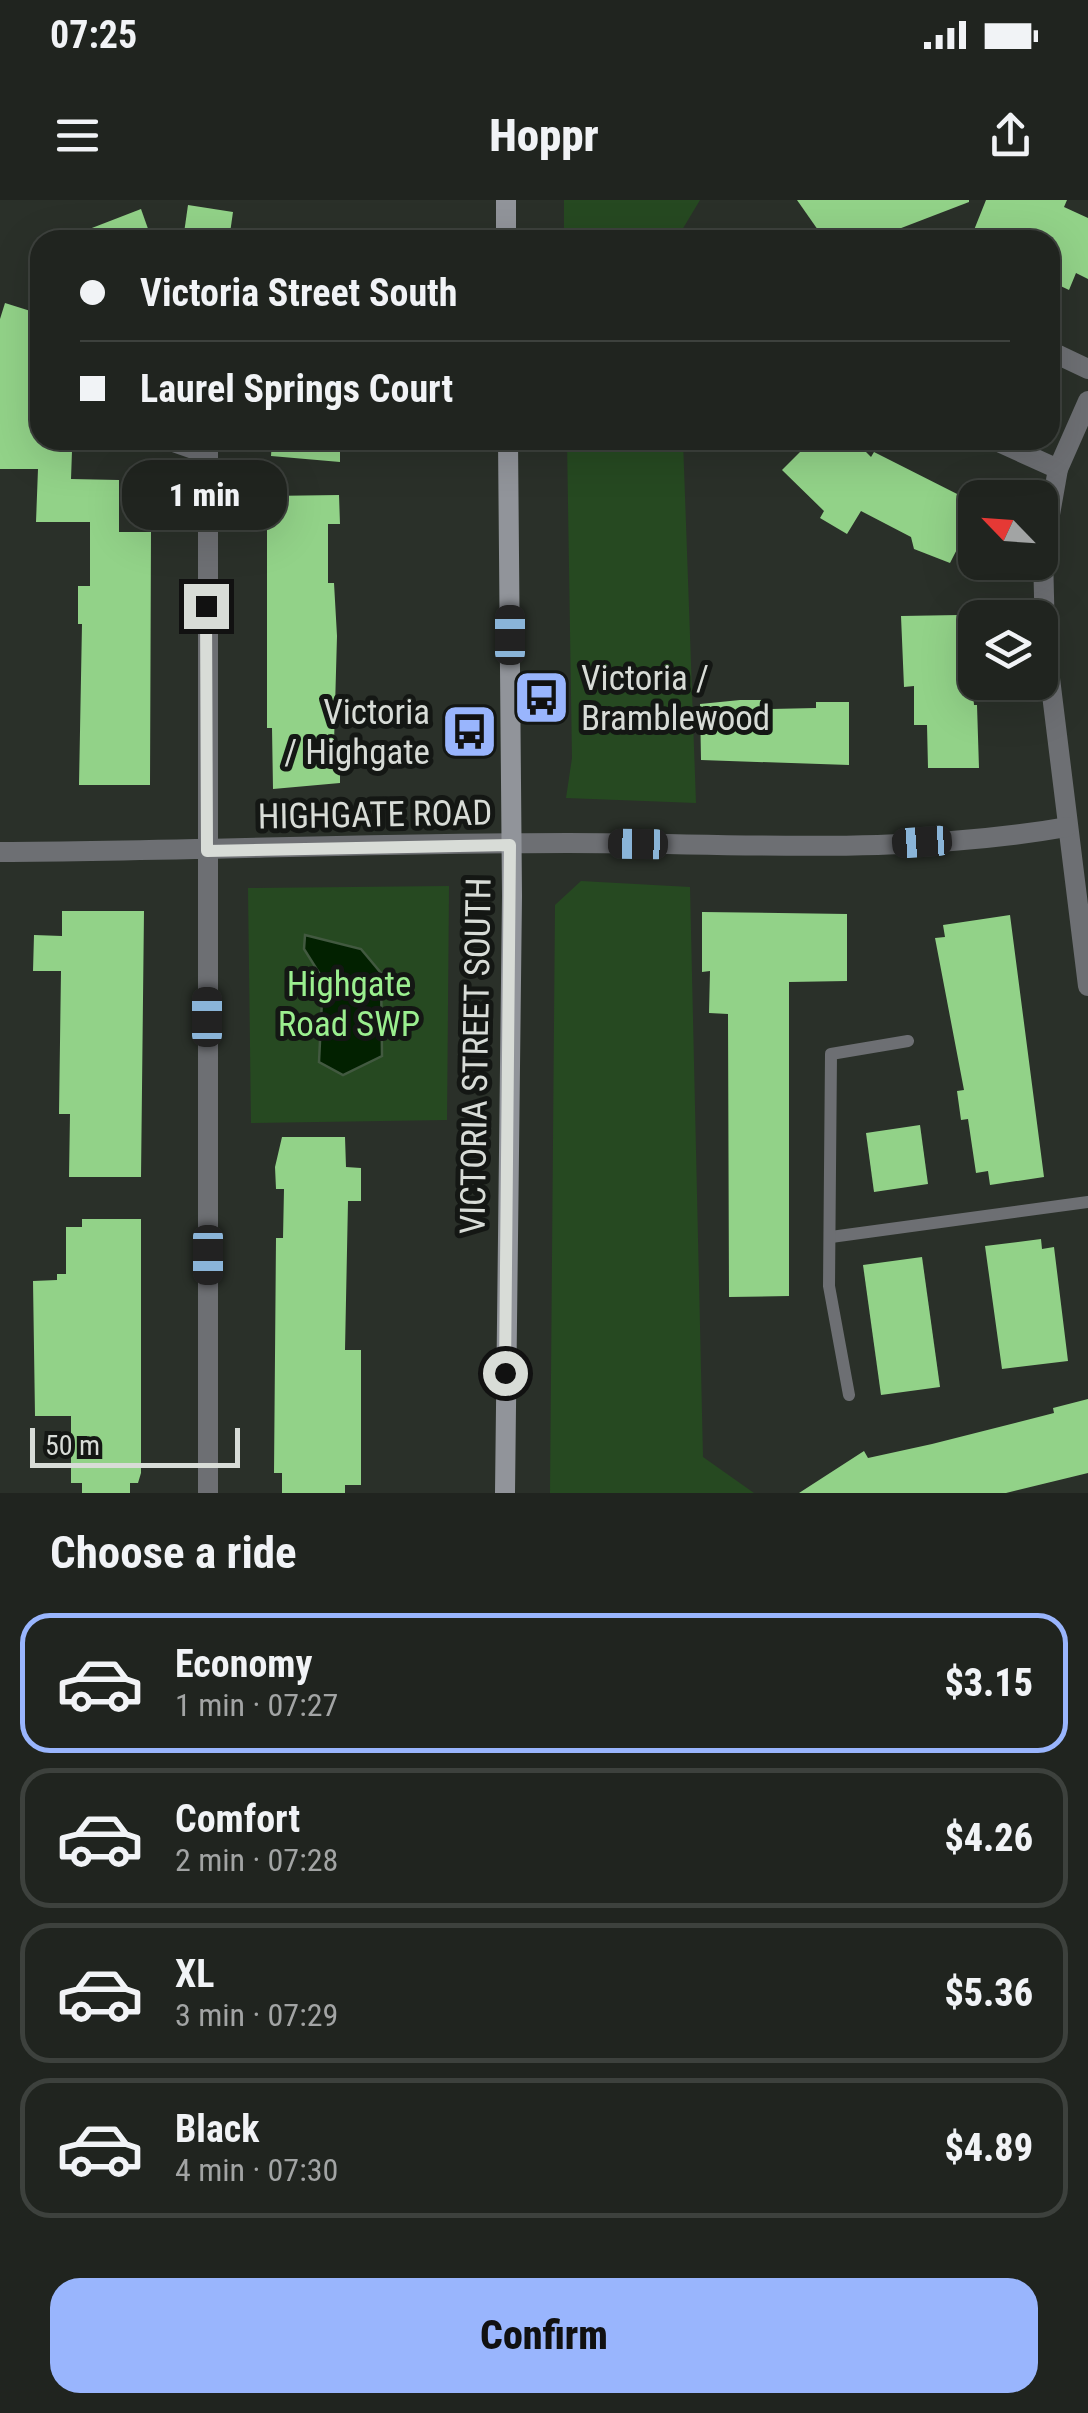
<!DOCTYPE html>
<meta charset="utf-8">
<style>
body{margin:0;font-family:"Roboto Condensed",sans-serif;background:#2d302c;color:#f1f3f6;height:100vh;display:flex;flex-direction:column;font-size:38px;white-space:nowrap}
*{box-sizing:border-box;margin:0}
p{font-size:32px;color:#a2a4a4}
.icon{flex:none;width:55px;height:55px;fill:none;stroke:currentColor;stroke-width:2;stroke-linecap:round;stroke-linejoin:round}
.map{position:relative;height:1293px;overflow:hidden}
.side{display:flex;flex-direction:column;background:#20241f;flex:1}
.side>*{flex:none}
.banner{position:absolute;left:30px;top:30px;width:1030px;height:220px;border-radius:30px;box-shadow:0 10px 40px #0002,0 0 0 2px #3d413d;display:grid;align-content:center;height:220px;padding:0 50px;background:#20241f}
.needle{width:65px;rotate:295deg}
.tools{position:absolute;left:958px;top:280px;display:grid;gap:20px}
.tools a{display:grid;place-items:center;width:100px;height:100px;border-radius:20px;background:#20241f;box-shadow:0 10px 40px #0002,0 0 0 2px #3d413d;font-size:50px}
.scale{position:absolute;left:30px;bottom:25px;width:210px;box-sizing:border-box;padding-left:10px;border:5px solid #d8dcd7;border-top:0;font-size:28px;line-height:35px;white-space:nowrap;color:#d8dcd7;-webkit-text-stroke:8px #141714;paint-order:stroke}
.end{position:absolute;width:45px;height:45px;margin:-22px;border:12px solid #d8dcd7;background:#111;box-shadow:0 0 0 5px #111}
.from{border-radius:50%}
.bubble{position:absolute;height:70px;border-radius:30px;background:#20241f;box-shadow:0 10px 40px #0002,0 0 0 2px #3d413d;font-size:32px;font-weight:800;line-height:70px;text-align:center}
.car{position:absolute;width:30px;height:60px;margin:-30px -15px;border-radius:12px;box-shadow:0 0 8px 2px #0007;background:linear-gradient(#222 24%,#8ab4d8 0 40%,#222 0 76%,#8ab4d8 0 86%,#222 0)}
.banner b{display:flex;align-items:center;gap:35px;height:95px;font-size:38px}
.banner b+b{border-top:2px solid #3d413d}
.banner i{width:25px;height:25px;background:#f1f3f6}
ul{padding:0;list-style:none}
li{display:flex;align-items:center;gap:30px;height:140px;margin:0 20px 15px;padding:0 30px;border:5px solid #3d413d;border-radius:30px}
li div{flex:1}
li b{display:block;font-size:38px}
li em{font-style:normal;font-weight:800}
li.selected{border-color:#99b5fd}
li>.icon{width:90px;height:90px;stroke-width:1.5}
h2{padding:0 50px;font-size:45px;line-height:120px}
.primary-button{display:flex;gap:20px;margin-top:auto;padding:20px 50px}
.primary-button a{flex:1;height:115px;border-radius:30px;background:#99b5fd;color:#111;font-size:40px;font-weight:800;line-height:115px;text-align:center}
.status{display:flex;justify-content:space-between;align-items:center;height:70px;padding:0 50px;background:#20241f;direction:ltr}
.status svg{height:28px;fill:currentColor}
header{display:flex;justify-content:space-between;align-items:center;height:130px;padding:0 50px;background:#20241f;font-size:45px;font-weight:800}
.map>svg:first-child{display:block}
.green{fill:#264921}
.water{fill:#022100;stroke:#425940;stroke-width:2.5}
.building{fill:#92d288}
.lines{fill:none;stroke-linecap:round;stroke-linejoin:round}
.service{stroke:#6d6f73;stroke-width:12}
.minor{stroke:#6d6f73;stroke-width:20}
.secondary{stroke:#91949a;stroke-width:20}
.route{stroke:#d8dcd7;stroke-width:12}
.labels{text-anchor:middle;dominant-baseline:central;stroke-width:10;stroke-linejoin:round;paint-order:stroke}
.poi-label{font-size:35px;fill:#d8dcd7;stroke:#141714;text-anchor:start}
.street-label{font-size:35px;fill:#d8dcd7;stroke:#141714}
.park-label{font-size:35px;fill:#9bef8f;stroke:#141714}
</style>
<div class="status"><b>07:25</b><svg viewBox="0 0 49 12"><path d="M0 12V9h3v3zM5 12V6h3v6zM10 12V3h3v9zM15 12V0h3v12zM26 1h20v11H26zM47 4h2v5h-2z"/></svg></div>
<header><svg class="icon" aria-label="menu" viewBox="0 0 24 24"><path d="M4 6h16M4 12h16M4 18h16"/></svg>Hoppr<svg class="icon" aria-label="share" viewBox="0 0 24 24"><path d="M12 15V3M7 8l5-5 5 5M5 13v7h14v-7"/></svg></header>
<div class="map">
<svg width="1088" height="1293" viewBox="0 0 1088 1293">
<rect width="100%" height="100%" fill="#2a3029"/>
<g class="green">
<path d="M564,0H700L676,40H564Z"/>
<path d="M567,240H683L696,603L566,598L572,558Z"/>
<path d="M581,681L690,687L703,1257L754,1293H550L555,705Z"/>
<path d="M449,686L447,920L251,923L248,688Z"/>
</g>
<path class="water" d="M305,735L361,749L381,773L382,856L343,875L319,862L323,779L304,749Z"/>
<g class="building">
<path d="M797,0H969V2L870,40H825Z"/>
<path d="M986,0H1067L1064,7L1088,18V79L1076,73L1069,90L1050,81V40H970Z"/>
<path d="M188,5L233,12L229,40H183Z"/>
<path d="M141,9L152,40H67L66,38Z"/>
<path d="M5,103L40,114V240H66V251H72L71,279L119,280V332H151L150,585H79L82,424H78V386H90V322H36L38,269H0V119Z"/>
<path d="M272,240H340V262L271,256Z"/>
<path d="M812,240H854L871,257L874,252L971,301L964,315L972,320L950,363L914,349L911,337L861,311L847,334L820,318L824,311L782,270Z"/>
<path d="M339,295L340,324H328V383H334L337,436L334,543H340V583L273,589L272,528H267V296Z"/>
<path d="M959,415L967,454V493H973L974,505H977L979,568H928L927,525H914V486L904,487L901,416Z"/>
<path d="M740,500H771V509L816,508V502H849V565L701,560L700,504Z"/>
<path d="M62,711H144L141,977H69L70,914H59L61,771H33L34,735L62,736Z"/>
<path d="M702,712L847,714V781L789,782V1096L729,1097L728,814L709,813L710,771L702,772Z"/>
<path d="M1010,715L1044,977L990,985L988,971L976,973L968,919L961,920L957,891L964,890L935,738L945,737L943,725Z"/>
<path d="M920,925L928,984L874,992L866,933Z"/>
<path d="M282,937H345L346,967L361,968V1001H348L345,1150H361V1285H345V1293H282V1273H274L276,1038H283L284,989H276L275,967Z"/>
<path d="M82,1019H141V1273L138,1283H130V1293H82V1283H71V1216H35L33,1081L57,1080V1074H66V1027H82Z"/>
<path d="M1041,1039L1042,1049L1054,1047L1068,1161L1002,1169L985,1046Z"/>
<path d="M922,1057L940,1187L881,1195L863,1065Z"/>
<path d="M1088,1199V1273L1006,1293H799L864,1251L868,1258L932,1244L1054,1213L1053,1208Z"/>
</g>
<g class="lines">
<g class="service">
<path d="M831,1037L1088,1002"/>
<path d="M849,1195L829,1086L831,854L908,841"/>
</g>
<g class="minor">
<path d="M1050,151L1088,169"/>
<path d="M1088,201L1058,269L1043,354L1045,438L1088,786"/>
<path d="M168,240L205,253"/>
<path d="M208,240V1293"/>
<path d="M994,240L1058,269"/>
<path d="M0,652C189,651 379,643 568,643C735,643 903,656 1067,627"/>
</g>
<g class="secondary">
<path d="M506,0V40"/>
<path d="M505,1293L512,696L508,240"/>
</g>
</g>
<g class="lines">
<path class="route" d="M206,406L207,651L510,645L505,1173"/>
</g>
<defs>
<symbol id="bus-square" viewBox="-11 -11 22 22"><rect x="-9" y="-9" width="18" height="18" rx="4" fill="#99b5fd" stroke="#141714"/><path d="M-5-6H5V4H4V6H2V4H-2V6H-4V4H-5ZM-3.5-4V0h7V-4ZM-3.5 1.2v1.5H-2V1.2ZM2 1.2v1.5H3.5V1.2Z" fill="#111"/></symbol>
</defs>
<g fill-rule="evenodd">
<use href="#bus-square" x="510" y="466" width="63" height="63"/>
<use href="#bus-square" x="438" y="500" width="63" height="63"/>
</g>
<g class="labels">
<g class="poi-label">
<text x="581" y="478">Victoria /<tspan x="581" dy="40">Bramblewood</tspan></text>
<text x="430" y="512" text-anchor="end">Victoria<tspan x="430" dy="40">/ Highgate</tspan></text>
</g>
<g class="street-label">
<text transform="translate(375 615) rotate(-1)">HIGHGATE ROAD</text>
<text transform="translate(476 856) rotate(-89)">VICTORIA STREET SOUTH</text>
</g>
<g class="park-label">
<text x="349" y="784">Highgate<tspan x="349" dy="40">Road SWP</tspan></text>
</g>
</g>
</svg>
<div class="tools">
<a><svg class="needle" viewBox="-14 -14 28 28"><path d="M0-13l5 13h-10z" fill="#e53935"/><path d="M0 13l5-13h-10z" fill="#a2a4a4"/></svg></a>
<a><svg class="icon" aria-label="layers" viewBox="0 0 24 24"><path d="M12 4l9 5-9 5-9-5zM3 14l9 5 9-5"/></svg></a>
</div>
<div class="scale">50 m</div>
<i class="end from" style="left:505px;top:1173px"></i>
<i class="end" style="left:206px;top:406px"></i>
<div class="bubble" style="left:122px;top:260px;width:165px">1 min</div>
<i class="car" style="left:510px;top:435px;rotate:0deg"></i>
<i class="car" style="left:922px;top:642px;rotate:266deg"></i>
<i class="car" style="left:638px;top:644px;rotate:271deg"></i>
<i class="car" style="left:207px;top:817px;rotate:0deg"></i>
<i class="car" style="left:208px;top:1055px;rotate:180deg"></i>
<div class="banner">
<b><i class="from"></i>Victoria Street South</b>
<b><i></i>Laurel Springs Court</b>
</div>
</div>
<section class="side">
<h2>Choose a ride</h2>
<ul>
<li class="selected"><svg class="icon" aria-label="car" viewBox="0 0 24 24"><path d="M5 17H2v-5l4-1 3-4h7l3 4 3 1v5h-3M9 17h6M6 11h13"/><circle cx="7" cy="17" r="2"/><circle cx="17" cy="17" r="2"/></svg><div><b>Economy</b><p>1 min · 07:27</p></div><em>$3.15</em></li>
<li><svg class="icon" aria-label="car" viewBox="0 0 24 24"><path d="M5 17H2v-5l4-1 3-4h7l3 4 3 1v5h-3M9 17h6M6 11h13"/><circle cx="7" cy="17" r="2"/><circle cx="17" cy="17" r="2"/></svg><div><b>Comfort</b><p>2 min · 07:28</p></div><em>$4.26</em></li>
<li><svg class="icon" aria-label="car" viewBox="0 0 24 24"><path d="M5 17H2v-5l4-1 3-4h7l3 4 3 1v5h-3M9 17h6M6 11h13"/><circle cx="7" cy="17" r="2"/><circle cx="17" cy="17" r="2"/></svg><div><b>XL</b><p>3 min · 07:29</p></div><em>$5.36</em></li>
<li><svg class="icon" aria-label="car" viewBox="0 0 24 24"><path d="M5 17H2v-5l4-1 3-4h7l3 4 3 1v5h-3M9 17h6M6 11h13"/><circle cx="7" cy="17" r="2"/><circle cx="17" cy="17" r="2"/></svg><div><b>Black</b><p>4 min · 07:30</p></div><em>$4.89</em></li>
</ul>
<div class="primary-button"><a>Confirm</a></div>
</section>
